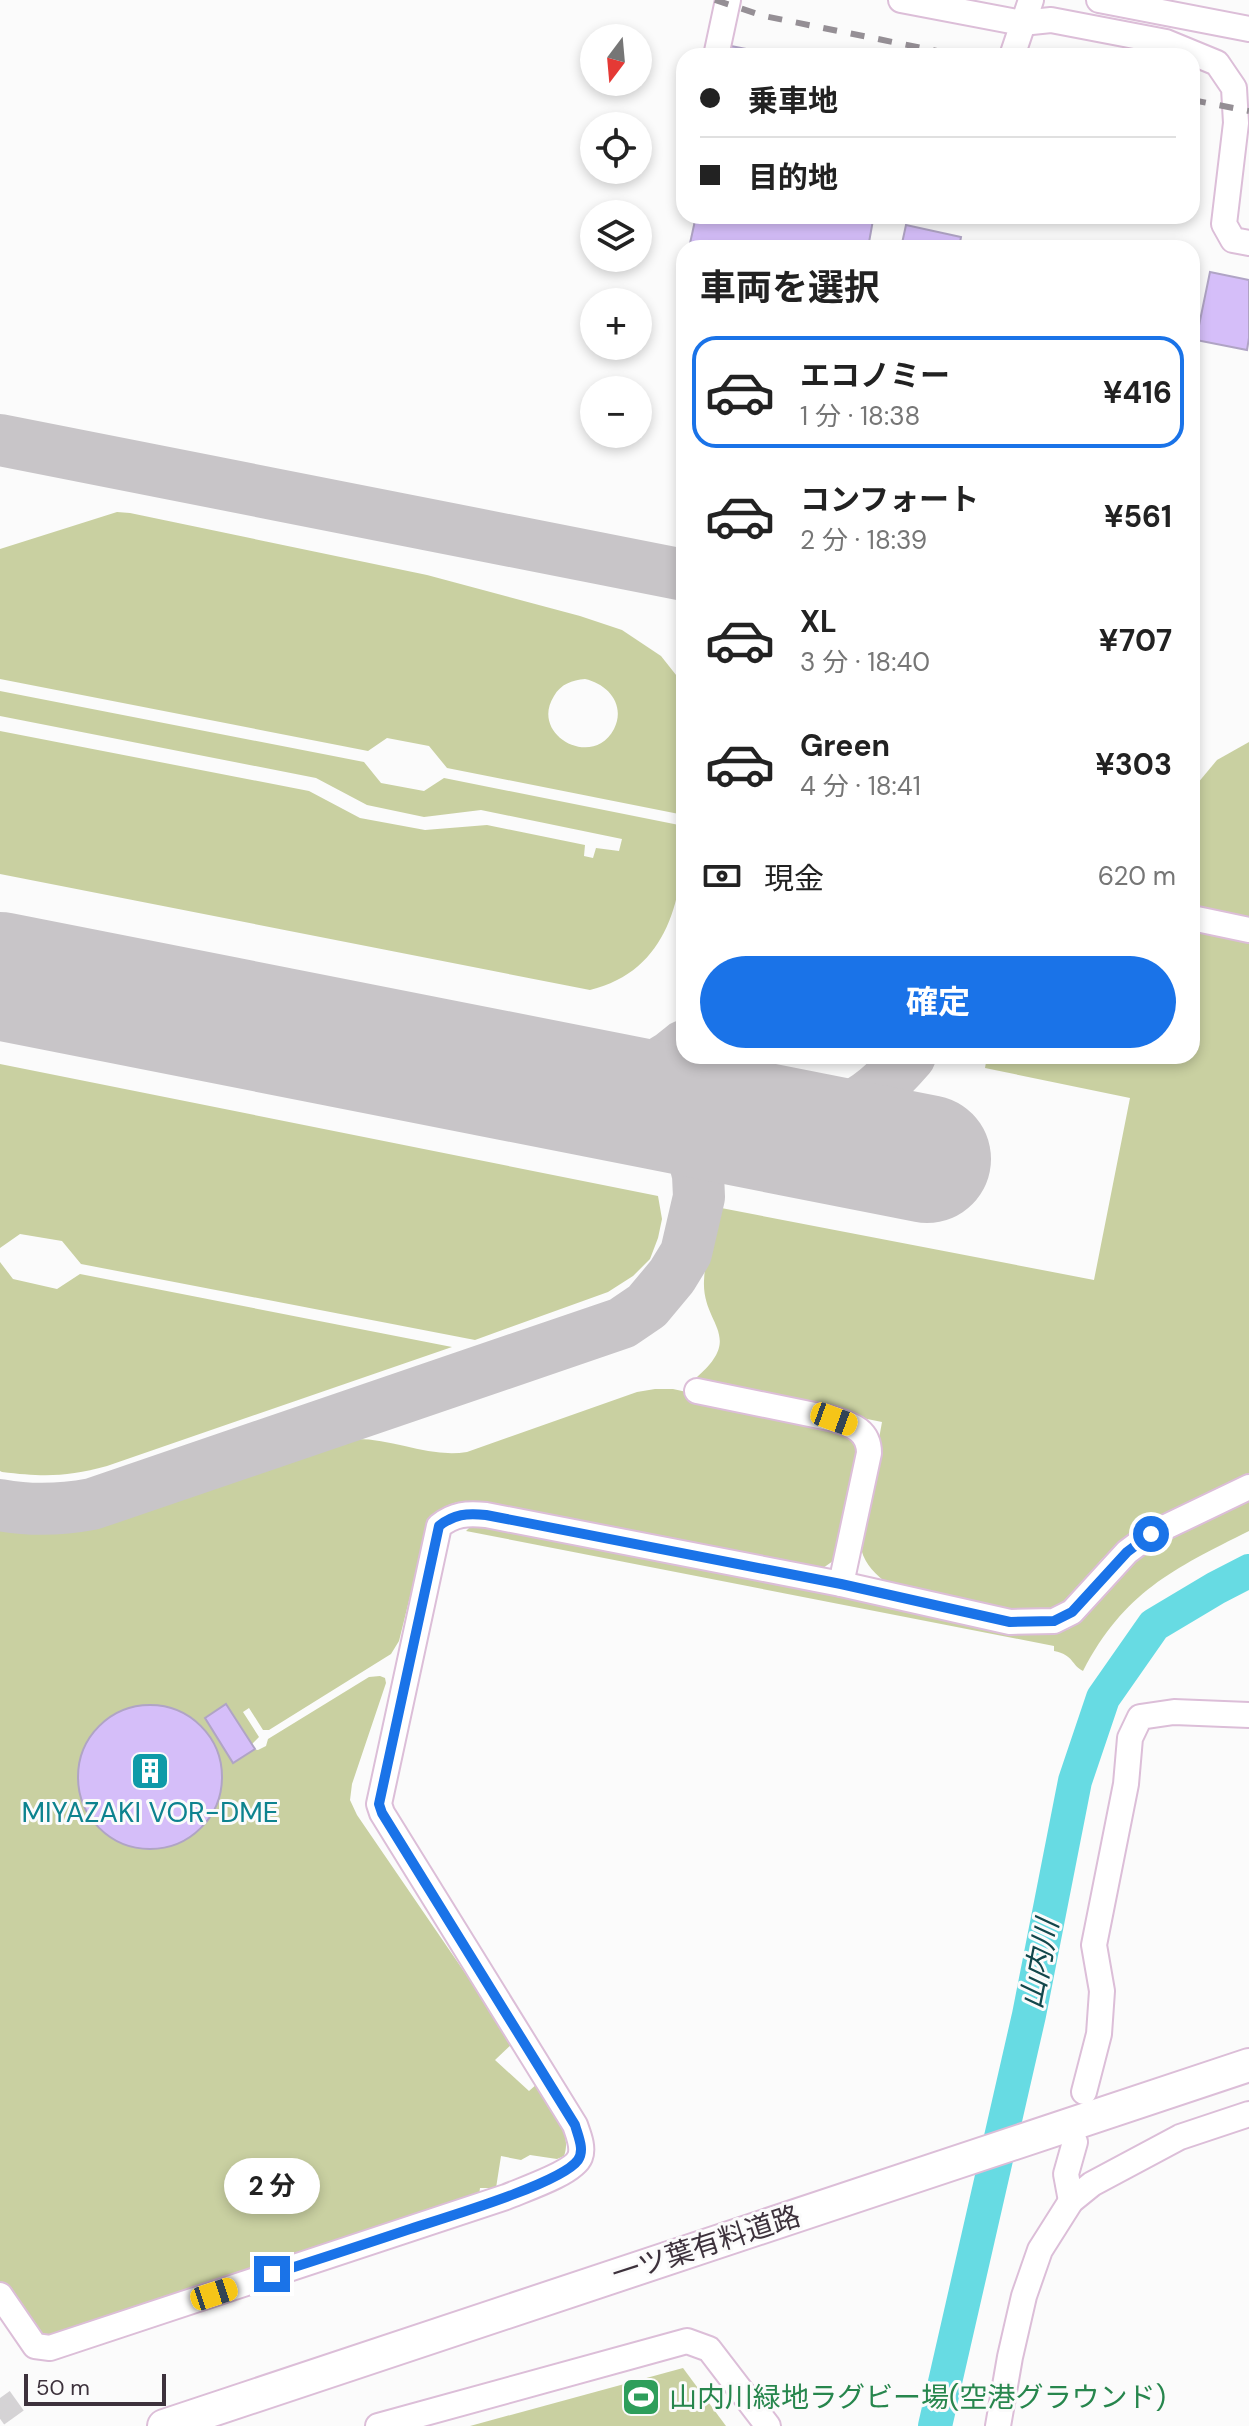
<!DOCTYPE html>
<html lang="ja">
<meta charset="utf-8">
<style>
body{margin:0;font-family:"DM Sans","Noto Sans JP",sans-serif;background:#f6f6f6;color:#222;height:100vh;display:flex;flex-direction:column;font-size:30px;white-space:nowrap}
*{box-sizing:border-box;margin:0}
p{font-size:26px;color:#767676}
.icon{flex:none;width:44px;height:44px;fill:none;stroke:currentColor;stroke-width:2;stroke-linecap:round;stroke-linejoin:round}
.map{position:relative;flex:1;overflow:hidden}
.panel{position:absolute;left:676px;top:240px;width:524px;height:824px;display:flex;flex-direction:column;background:#fff;border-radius:24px;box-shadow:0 4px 12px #0003}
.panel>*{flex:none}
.banner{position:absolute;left:676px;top:48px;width:524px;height:176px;border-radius:24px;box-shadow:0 4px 12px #0003;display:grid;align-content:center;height:176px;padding:0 24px;background:#fff}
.needle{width:52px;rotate:196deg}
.tools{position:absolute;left:580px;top:24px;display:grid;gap:16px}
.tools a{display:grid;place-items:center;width:72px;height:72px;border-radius:50%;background:#fff;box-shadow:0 4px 12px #0003;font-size:40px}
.scale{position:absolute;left:24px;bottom:20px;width:142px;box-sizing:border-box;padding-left:8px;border:4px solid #3d323c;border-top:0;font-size:22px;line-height:28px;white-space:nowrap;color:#3d323c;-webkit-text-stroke:6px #fbfbfb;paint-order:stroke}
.end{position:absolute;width:36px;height:36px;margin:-18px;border:10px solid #1a73e8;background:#fff;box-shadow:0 0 0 4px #fff}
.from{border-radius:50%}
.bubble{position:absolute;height:56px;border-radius:28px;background:#fff;box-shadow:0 4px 12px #0003;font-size:26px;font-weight:700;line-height:56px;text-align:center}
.car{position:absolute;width:24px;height:48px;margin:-24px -12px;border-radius:10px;box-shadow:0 0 6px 2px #0007;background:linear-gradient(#f5c518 24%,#345 0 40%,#f5c518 0 76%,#345 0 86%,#f5c518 0)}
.banner b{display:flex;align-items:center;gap:28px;height:76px;font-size:30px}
.banner b+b{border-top:2px solid #e0e0e0}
.banner i{width:20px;height:20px;background:#222}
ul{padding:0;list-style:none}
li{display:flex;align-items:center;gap:24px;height:112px;margin:0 16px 12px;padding:0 8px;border:4px solid transparent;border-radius:24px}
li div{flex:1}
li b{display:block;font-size:30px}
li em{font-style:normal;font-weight:700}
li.on{border-color:#1a73e8}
li>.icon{width:72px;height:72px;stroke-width:1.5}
h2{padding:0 24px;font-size:36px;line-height:96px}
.pay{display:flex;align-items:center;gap:20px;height:88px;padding:0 24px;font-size:30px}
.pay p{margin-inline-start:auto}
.button{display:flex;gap:16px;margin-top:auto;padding:16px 24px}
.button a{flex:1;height:92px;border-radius:48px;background:#1a73e8;color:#fff;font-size:32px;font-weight:700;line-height:92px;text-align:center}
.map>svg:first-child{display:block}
.green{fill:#c9d0a1;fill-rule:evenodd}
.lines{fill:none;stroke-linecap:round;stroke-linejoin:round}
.river{stroke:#67dbe3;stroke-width:34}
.taxiway{stroke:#c8c5c8;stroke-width:52}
.runway{stroke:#c8c5c8;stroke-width:128}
.building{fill:#d5bef9;stroke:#b0a4c5;stroke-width:2}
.minor-tunnel{stroke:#d5d3d5;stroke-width:24;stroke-dasharray:24 12;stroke-linecap:butt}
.minor-casing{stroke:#dcbed8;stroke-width:28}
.major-casing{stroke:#dcbed8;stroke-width:36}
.minor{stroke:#fff;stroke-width:24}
.major{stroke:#fff;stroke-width:32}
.rail{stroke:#958f95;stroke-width:6;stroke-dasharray:14 14;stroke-linecap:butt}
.route{stroke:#1a73e8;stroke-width:10}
.labels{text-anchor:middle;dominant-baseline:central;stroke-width:6;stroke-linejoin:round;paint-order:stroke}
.culture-label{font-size:28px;fill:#0d838f;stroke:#fbfbfb}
.street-label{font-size:28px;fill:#3d323c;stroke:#fbfbfb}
.leisure-label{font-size:28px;fill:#27864d;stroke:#fbfbfb;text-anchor:start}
.water-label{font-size:30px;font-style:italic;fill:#12474b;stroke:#fbfbfb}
</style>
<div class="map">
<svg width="1249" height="2426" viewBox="0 0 1249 2426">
<rect width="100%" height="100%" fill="#fbfbfb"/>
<g class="green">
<path d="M117,512L130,513L427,575L580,616L622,630L661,656L684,685V815L447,768L429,746L387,738L368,751L0,679V549ZM585,679C608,684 626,705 614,729C593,770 529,735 554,696C561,684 572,680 585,679Z"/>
<path d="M0,691L364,762L381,783L424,791L444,778L684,826C684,896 669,971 590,990L0,874V731L309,791L360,818L425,830L487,825L585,845L584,856L593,858L596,848L619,851L622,839L481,810L424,817L367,805L316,778L0,716Z"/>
<path d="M1249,742V925L1192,913V790L1217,760Z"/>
<path d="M1192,925L1249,937V1475L1135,1532L1116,1545L1101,1560L1067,1607L1032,1614L884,1581C871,1570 863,1561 860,1544L882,1422L698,1385L697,1377C745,1335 702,1325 704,1281C705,1257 711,1231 716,1207L1094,1280L1130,1098L985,1068L987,1056H1192Z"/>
<path d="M0,1064L658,1196L662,1219L658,1238L650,1259L633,1276L608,1292L475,1340L81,1264L62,1241L20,1234L0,1248Z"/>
<path d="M0,1262L13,1279L57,1289L80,1274L452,1347L107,1466C67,1477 43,1477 2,1472L0,1471Z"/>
<path d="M655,1389H673L824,1422L848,1435L861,1456L843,1554L823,1568L810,1569L479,1503C454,1499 439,1505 427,1528L399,1641L391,1654L269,1730H263L249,1708L243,1712L259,1737L250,1746L251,1749L258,1750L266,1746L268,1739L369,1677L380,1676L385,1678L386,1683L352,1784L350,1800L357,1815L513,2043L495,2060L529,2091L537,2084C550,2104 573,2131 564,2156L557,2159L530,2155L521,2160L501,2156L496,2188H480L477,2211L53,2351L0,2310V1523L55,1529L82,1526L343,1440C386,1434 426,1459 467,1452L637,1392Z"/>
<path d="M1249,1495V1531C1173,1569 1124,1592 1083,1671C1071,1665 1074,1655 1054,1651V1646L466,1531L472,1525L482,1524L1054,1632L1069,1629L1080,1620L1127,1558Z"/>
<path d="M683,2368L726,2426H470Z"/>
</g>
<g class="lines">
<path class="river" d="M935,2426L1029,2015L1075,1781L1103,1698L1154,1625L1216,1588L1249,1571"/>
<g class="taxiway">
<path d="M0,440L684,575"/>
<path d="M553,1086C600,1086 648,1079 684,1046"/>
<path d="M762,1125C834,1118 861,1113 910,1056"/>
<path d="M0,1505C32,1511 60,1510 92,1504L622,1323L647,1306L672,1276L686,1253L699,1197L698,1175L693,1155L684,1138L653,1111L632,1100"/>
</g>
<path class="runway" d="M0,976L927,1159"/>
</g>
<g class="building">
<path d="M731,46L781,56H729Z"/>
<path d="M696,216H854L873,220L868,248H689Z"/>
<path d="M906,225L961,237L959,248H901Z"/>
<path d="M1210,272L1249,280V338L1247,350L1196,340Z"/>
<path d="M226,1704L255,1749L233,1763L205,1718Z"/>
<circle cx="150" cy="1777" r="72"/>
</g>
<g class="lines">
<path class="minor-tunnel" d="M0,2398L20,2426"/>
<defs>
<g id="minor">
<path d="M901,0L1022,23L1051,20L1166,42L1217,63L1234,88L1236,123L1224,224L1233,240L1249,243"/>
<path d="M1099,0L1249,29"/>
<path d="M716,56L728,0"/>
<path d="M1012,56L1031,0"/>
<path d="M1192,918L1249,930"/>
<path d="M697,1391L834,1419C853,1425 869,1431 869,1453L841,1584"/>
<path d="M1084,2092L1099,2034L1102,1991L1094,1945L1126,1784L1130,1738L1140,1717L1174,1712L1249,1715"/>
<path d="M1071,2201L1066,2174L1075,2142"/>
<path d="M0,2295L35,2346L50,2348L506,2197C522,2190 574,2173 580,2157C584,2147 578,2134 575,2125L382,1813L379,1804L439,1526C454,1514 467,1513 486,1515L841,1584L1010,1622L1054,1621L1072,1612L1127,1552L1151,1534L1249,1487"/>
<path d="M378,2426L687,2341L709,2349L768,2426"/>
<path d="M998,2426L1010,2357L1024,2296L1040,2250L1071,2201L1092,2184L1180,2137L1249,2114"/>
</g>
<path id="major" d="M164,2426L1249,2065"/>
</defs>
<use href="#minor" class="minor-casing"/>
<use href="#major" class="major-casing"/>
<use href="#minor" class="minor"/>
<use href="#major" class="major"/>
<g class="rail">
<path d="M715,0L764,16L962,56"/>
<path d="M1192,100L1249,111"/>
</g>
</g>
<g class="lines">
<path class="route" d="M272,2274C317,2260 362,2245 407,2230C440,2219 561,2184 578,2160C585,2150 578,2136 575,2125L382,1813L379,1804L439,1526C454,1514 467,1513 486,1515L841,1584L1010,1622L1054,1621L1072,1612L1127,1552L1151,1534"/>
</g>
<defs>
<symbol id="building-square" viewBox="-11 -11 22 22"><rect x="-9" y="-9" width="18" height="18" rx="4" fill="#0f9aa8" stroke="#fbfbfb"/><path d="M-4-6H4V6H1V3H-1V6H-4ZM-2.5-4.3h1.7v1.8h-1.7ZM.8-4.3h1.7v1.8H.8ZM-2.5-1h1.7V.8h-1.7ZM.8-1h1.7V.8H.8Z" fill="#fff"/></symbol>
<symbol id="stadium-square" viewBox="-11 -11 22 22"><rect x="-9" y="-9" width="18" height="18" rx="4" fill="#2e9e5b" stroke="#fbfbfb"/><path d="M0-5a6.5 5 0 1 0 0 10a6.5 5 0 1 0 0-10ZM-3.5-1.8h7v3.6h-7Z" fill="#fff"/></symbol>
</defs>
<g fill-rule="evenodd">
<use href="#building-square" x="128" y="1749" width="44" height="44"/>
<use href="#stadium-square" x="619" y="2375" width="44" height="44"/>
</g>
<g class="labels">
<g class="culture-label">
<text x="150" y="1812">MIYAZAKI VOR-DME</text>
</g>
<g class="street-label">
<text transform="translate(706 2245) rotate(-18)">一ツ葉有料道路</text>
</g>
<g class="leisure-label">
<text x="669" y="2397">山内川緑地ラグビー場(空港グラウンド)</text>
</g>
<g class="water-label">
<text transform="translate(1039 1964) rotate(-79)">山内川</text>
</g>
</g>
</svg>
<div class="tools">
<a><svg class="needle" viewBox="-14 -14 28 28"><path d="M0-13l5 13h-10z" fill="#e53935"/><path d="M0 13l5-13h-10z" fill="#767676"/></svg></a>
<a><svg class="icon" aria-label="locate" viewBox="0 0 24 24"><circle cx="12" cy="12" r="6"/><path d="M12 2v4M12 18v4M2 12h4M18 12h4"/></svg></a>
<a><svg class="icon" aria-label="layers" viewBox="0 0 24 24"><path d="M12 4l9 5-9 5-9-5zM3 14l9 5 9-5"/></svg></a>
<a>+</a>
<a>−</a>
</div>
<div class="scale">50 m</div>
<i class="end from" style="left:1151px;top:1534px"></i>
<i class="end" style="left:272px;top:2274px"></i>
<div class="bubble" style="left:224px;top:2158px;width:96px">2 分</div>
<i class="car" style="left:834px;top:1419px;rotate:110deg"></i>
<i class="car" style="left:214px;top:2294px;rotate:72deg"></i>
<div class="banner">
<b><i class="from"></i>乗車地</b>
<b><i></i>目的地</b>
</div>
<section class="panel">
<h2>車両を選択</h2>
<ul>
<li class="on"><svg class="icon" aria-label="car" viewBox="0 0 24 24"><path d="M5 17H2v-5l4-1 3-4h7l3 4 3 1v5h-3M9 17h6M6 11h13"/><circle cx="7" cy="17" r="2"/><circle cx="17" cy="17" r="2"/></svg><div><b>エコノミー</b><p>1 分 · 18:38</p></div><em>¥416</em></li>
<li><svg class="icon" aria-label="car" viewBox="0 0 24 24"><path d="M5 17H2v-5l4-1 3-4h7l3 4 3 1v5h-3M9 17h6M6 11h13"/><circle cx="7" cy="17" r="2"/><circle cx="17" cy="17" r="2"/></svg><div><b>コンフォート</b><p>2 分 · 18:39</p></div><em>¥561</em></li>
<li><svg class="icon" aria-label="car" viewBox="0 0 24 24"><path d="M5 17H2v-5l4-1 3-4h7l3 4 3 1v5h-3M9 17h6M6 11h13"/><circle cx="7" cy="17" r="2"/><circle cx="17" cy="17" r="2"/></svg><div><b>XL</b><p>3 分 · 18:40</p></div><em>¥707</em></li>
<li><svg class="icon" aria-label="car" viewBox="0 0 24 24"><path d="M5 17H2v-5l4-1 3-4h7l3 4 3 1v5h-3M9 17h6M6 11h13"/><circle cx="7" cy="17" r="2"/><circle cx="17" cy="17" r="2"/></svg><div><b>Green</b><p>4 分 · 18:41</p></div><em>¥303</em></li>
</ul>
<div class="pay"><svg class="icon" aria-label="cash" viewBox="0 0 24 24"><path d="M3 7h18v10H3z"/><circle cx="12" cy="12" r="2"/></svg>現金<p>620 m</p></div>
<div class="button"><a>確定</a></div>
</section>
</div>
